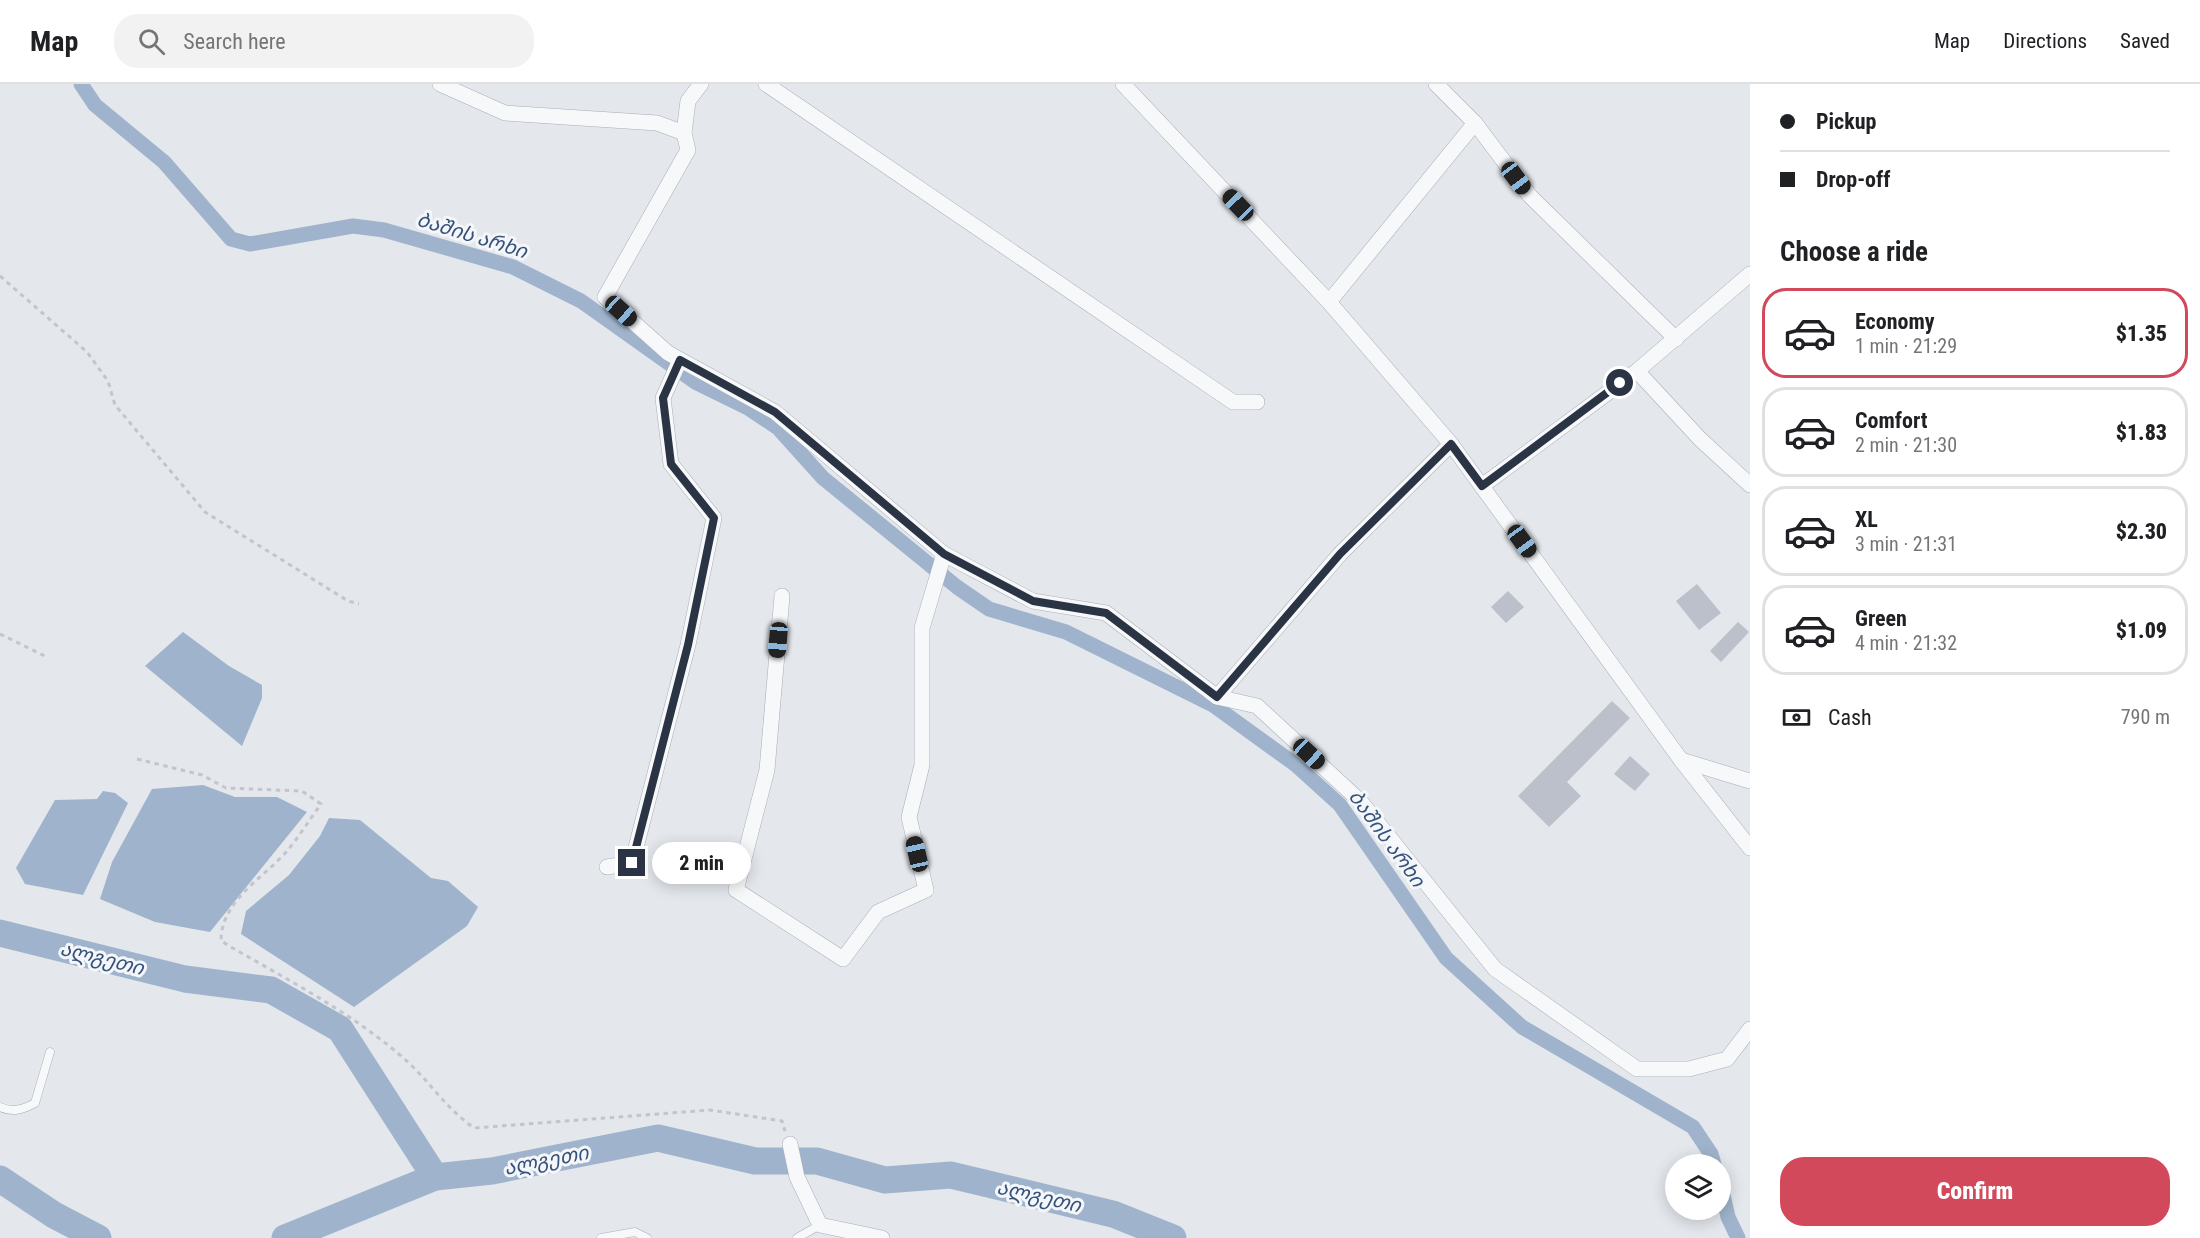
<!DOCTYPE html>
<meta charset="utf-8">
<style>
body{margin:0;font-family:"Roboto Condensed","Noto Sans Georgian",sans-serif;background:#f2f2f2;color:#202124;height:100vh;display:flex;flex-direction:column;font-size:22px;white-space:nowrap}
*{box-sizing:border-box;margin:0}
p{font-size:20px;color:#757577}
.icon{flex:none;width:33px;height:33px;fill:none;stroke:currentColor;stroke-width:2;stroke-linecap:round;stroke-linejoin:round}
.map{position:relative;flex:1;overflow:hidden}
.details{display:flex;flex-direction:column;background:#fff;width:450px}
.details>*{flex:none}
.guide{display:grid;align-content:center;height:132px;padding:0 30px;background:#fff}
.fabs{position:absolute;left:1665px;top:1070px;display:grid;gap:12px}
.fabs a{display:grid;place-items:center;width:66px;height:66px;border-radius:50%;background:#fff;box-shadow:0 3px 15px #0003;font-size:30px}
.end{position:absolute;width:27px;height:27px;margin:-14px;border:8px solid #2b3445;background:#fff;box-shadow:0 0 0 3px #fff}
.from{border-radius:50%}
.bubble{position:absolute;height:42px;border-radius:21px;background:#fff;box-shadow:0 3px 15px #0003;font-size:20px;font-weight:800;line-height:42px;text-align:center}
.car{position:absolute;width:18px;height:36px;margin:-18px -9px;border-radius:8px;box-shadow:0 0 4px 2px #0007;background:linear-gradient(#222 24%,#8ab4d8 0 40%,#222 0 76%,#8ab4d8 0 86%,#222 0)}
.guide b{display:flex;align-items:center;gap:21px;height:57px;font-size:22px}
.guide b+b{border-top:2px solid #e0e0e0}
.guide i{width:15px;height:15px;background:#202124}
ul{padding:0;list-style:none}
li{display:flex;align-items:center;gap:18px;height:90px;margin:0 12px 9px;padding:0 18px;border:3px solid #e0e0e0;border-radius:24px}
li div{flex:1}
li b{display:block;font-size:22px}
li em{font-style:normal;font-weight:800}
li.on{border-color:#d1495b}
li>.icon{width:54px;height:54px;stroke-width:1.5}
h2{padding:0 30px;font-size:27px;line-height:72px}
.pay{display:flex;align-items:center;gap:15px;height:66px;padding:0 30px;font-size:22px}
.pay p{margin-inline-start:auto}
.action{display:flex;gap:12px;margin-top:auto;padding:12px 30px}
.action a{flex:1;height:69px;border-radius:24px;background:#d1495b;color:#fff;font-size:24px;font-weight:800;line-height:69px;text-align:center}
header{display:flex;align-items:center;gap:36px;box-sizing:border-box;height:84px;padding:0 30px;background:#fff;border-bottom:2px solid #e0e0e0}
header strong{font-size:28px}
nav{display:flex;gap:33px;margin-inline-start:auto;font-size:21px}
.search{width:420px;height:54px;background:#f2f2f2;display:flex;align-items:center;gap:15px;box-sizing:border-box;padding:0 21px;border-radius:24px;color:#757577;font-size:22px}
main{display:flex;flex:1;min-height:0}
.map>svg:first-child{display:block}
.water{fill:#9fb4cc}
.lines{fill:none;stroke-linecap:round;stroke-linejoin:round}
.canal{stroke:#9fb4cc;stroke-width:15}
.river{stroke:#9fb4cc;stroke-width:27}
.building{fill:#bbc0ca}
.service-casing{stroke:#a9aeb7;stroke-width:9}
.minor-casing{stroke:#a9aeb7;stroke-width:16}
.path{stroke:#c2c5cb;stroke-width:3;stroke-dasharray:4.5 4.5;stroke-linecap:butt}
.service{stroke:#f7f8fa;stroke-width:8}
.minor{stroke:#f7f8fa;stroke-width:15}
.route{stroke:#2b3445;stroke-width:8}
.labels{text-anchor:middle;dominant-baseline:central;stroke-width:6;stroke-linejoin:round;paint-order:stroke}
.water-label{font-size:20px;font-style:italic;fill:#34527a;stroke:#f4f6f9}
</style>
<header>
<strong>Map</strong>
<div class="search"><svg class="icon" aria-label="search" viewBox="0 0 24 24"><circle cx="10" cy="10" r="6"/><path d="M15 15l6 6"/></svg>Search here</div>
<nav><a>Map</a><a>Directions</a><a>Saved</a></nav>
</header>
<main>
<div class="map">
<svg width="1750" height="1154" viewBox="0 0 1750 1154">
<rect width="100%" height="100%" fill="#e4e7ec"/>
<g class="water">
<path d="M183,548L229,582L262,601V614L242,662L145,582Z"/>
<path d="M203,701L235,713H277L307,728L210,848L155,838L100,815L112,778L152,705Z"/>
<path d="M103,707L115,709L128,719L83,811L25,800L16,784L55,716L97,715Z"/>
<path d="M329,734L360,736L431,794L448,797L478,823L467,842L354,923L241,850L246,827L289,791L320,752Z"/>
</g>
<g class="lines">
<g class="canal">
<path d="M81,0L95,21L164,78L231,155L250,160L353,142L384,146L513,183L581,217L695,298L748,324L778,344L823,394L957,503L989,525L1066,548L1213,621L1296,681L1340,721L1446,874L1522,943L1693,1043L1711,1070L1714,1080"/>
<path d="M1720,1098L1728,1133L1738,1154"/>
</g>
<g class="river">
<path d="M0,849L185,895L271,906L340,945L435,1093L492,1087L658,1054L755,1077H817L885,1096L951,1091L1113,1130L1173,1154"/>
<path d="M0,1095L54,1131L98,1154"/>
<path d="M285,1154L435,1093"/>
</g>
</g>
<g class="building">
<path d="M1697,500L1721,529L1699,546L1676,517Z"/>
<path d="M1508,507L1524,523L1506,539L1491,523Z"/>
<path d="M1738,538L1749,548L1721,578L1710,567Z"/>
<path d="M1612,617L1630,634L1567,698L1581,712L1549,743L1518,712Z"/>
<path d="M1630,672L1650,690L1635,707L1614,690Z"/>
</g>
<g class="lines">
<defs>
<g id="service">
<path d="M0,1023C13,1029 24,1025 35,1019L50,968"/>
<path d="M601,1154L635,1148L647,1154"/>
<path d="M797,1154L820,1141"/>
</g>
<g id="minor">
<path d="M440,0L505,29L657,39L684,49"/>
<path d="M701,0L688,17L684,49L688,66L605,213L668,269L775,328L944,470L1033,517L1106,529L1217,613L1257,622L1361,718L1495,885L1637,985H1689L1727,975L1750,945"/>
<path d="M766,0L1233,318H1257"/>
<path d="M1123,0L1329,218L1451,360L1681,676L1750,764"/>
<path d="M1475,39L1530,112L1676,255"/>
<path d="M1329,218L1475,39L1436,0"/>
<path d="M1637,287L1700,355L1750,401"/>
<path d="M1482,402L1637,287L1750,190"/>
<path d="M782,512L767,686L736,806L843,875L878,828L926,806L909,733L922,681V544L944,470"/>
<path d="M1217,613L1340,470L1451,360"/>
<path d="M1681,676L1750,697"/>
<path d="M607,783L632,779L688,561L714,434L671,380L663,314L680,276"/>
<path d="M790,1060L797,1093L820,1141L882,1154"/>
</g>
</defs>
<use href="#service" class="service-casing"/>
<use href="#minor" class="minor-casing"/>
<g class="path">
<path d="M0,192L87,268L108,297L115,321L205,428L348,517L359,520"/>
<path d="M0,550L47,573"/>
<path d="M137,675L202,691L226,704L302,707L321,720C310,735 300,751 288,766C264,794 221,816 221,857C285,895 354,929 409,979C432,1001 447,1025 474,1044L710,1026L782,1037L785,1047"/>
</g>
<use href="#service" class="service"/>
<use href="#minor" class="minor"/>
</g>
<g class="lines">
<path class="route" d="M632,779L688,561L714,434L671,380L663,314L680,276L775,328L944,470L1033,517L1106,529L1217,613L1340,470L1451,360L1482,402L1620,299"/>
</g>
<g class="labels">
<g class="water-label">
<text transform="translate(472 151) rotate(17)">ბაშის არხი</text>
<text transform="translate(1387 754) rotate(54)">ბაშის არხი</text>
<text transform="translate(102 874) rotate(14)">ალგეთი</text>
<text transform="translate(546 1076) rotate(-11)">ალგეთი</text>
<text transform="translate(1039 1112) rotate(13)">ალგეთი</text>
</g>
</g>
</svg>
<div class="fabs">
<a><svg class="icon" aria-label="layers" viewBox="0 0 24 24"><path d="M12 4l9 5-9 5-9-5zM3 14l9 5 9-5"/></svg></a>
</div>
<i class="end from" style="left:1620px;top:299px"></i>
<i class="end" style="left:632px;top:779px"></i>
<div class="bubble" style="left:652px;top:758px;width:99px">2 min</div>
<i class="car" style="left:1516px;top:94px;rotate:143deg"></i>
<i class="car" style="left:1238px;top:121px;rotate:316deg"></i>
<i class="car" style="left:621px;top:227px;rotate:132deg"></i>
<i class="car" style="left:1522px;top:457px;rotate:144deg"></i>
<i class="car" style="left:778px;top:556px;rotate:185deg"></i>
<i class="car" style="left:1309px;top:670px;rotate:133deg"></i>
<i class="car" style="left:917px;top:770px;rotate:347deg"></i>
</div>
<section class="details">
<div class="guide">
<b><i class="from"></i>Pickup</b>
<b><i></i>Drop-off</b>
</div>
<h2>Choose a ride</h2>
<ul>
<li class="on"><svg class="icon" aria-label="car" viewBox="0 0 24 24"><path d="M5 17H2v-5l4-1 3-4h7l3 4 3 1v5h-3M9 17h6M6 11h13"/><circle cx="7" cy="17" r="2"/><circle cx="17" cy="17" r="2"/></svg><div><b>Economy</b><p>1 min · 21:29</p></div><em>$1.35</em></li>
<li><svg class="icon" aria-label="car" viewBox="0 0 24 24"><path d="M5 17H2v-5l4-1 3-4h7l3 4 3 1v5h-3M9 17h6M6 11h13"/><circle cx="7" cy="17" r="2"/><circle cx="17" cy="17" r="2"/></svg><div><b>Comfort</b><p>2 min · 21:30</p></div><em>$1.83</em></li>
<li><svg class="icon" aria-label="car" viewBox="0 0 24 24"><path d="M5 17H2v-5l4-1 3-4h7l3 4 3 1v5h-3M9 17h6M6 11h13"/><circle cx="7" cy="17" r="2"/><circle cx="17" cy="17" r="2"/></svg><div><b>XL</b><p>3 min · 21:31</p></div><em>$2.30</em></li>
<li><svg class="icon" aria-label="car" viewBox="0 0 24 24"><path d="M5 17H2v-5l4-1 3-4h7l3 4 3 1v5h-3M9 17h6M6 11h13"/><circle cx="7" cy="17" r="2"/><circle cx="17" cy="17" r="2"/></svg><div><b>Green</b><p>4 min · 21:32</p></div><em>$1.09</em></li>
</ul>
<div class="pay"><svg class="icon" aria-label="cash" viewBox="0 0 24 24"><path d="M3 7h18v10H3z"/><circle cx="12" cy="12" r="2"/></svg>Cash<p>790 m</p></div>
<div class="action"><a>Confirm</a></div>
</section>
</main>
